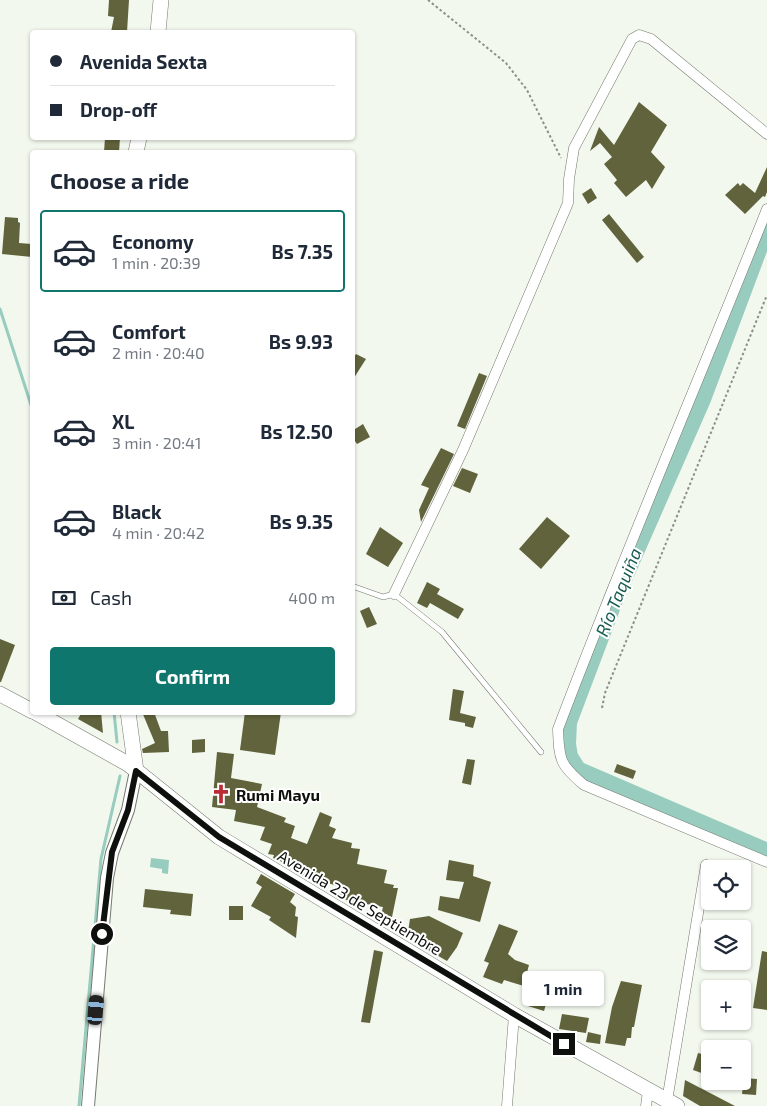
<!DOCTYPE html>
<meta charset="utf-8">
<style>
body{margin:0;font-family:"Exo 2",sans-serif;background:#f2f2f3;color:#1f2937;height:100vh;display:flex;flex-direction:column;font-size:19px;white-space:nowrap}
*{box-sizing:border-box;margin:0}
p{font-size:16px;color:#747a83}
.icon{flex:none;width:28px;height:28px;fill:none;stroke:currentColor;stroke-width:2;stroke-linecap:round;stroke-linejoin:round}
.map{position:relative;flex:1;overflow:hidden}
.details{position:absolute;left:30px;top:150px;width:325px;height:565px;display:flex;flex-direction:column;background:#fff;border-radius:5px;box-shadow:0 1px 4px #0004}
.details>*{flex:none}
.guide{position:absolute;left:30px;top:30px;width:325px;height:110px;border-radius:5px;box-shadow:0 1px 4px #0004;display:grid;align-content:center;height:110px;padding:0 20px;background:#fff}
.fabs{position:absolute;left:701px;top:860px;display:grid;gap:10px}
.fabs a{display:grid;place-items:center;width:50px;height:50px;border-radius:5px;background:#fff;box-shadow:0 1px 4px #0004;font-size:25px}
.end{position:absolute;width:22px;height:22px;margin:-11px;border:6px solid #0e100d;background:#fff;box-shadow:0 0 0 2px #fff}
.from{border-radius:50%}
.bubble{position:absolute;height:35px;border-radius:5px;background:#fff;box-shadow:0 1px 4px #0004;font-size:16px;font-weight:700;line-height:35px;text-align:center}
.car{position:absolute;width:15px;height:30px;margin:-15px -8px;border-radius:6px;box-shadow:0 0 4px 1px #0007;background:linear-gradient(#222 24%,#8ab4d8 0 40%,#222 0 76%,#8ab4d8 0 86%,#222 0)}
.guide b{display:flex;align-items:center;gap:18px;height:48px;font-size:19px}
.guide b+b{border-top:1px solid #e0e1e3}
.guide i{width:12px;height:12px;background:#1f2937}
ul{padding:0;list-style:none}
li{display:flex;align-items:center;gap:15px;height:82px;margin:0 10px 8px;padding:0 10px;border:2px solid transparent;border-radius:5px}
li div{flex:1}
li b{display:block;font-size:19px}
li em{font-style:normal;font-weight:700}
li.on{border-color:#0f766e}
li>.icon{width:45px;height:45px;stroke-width:1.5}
h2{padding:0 20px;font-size:22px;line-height:60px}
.pay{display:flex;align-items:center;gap:12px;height:55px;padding:0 20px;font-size:19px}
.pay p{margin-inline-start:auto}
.cta{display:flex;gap:10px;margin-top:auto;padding:10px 20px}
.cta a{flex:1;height:58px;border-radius:5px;background:#0f766e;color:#fff;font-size:20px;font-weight:700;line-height:58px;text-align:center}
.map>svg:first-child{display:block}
.water{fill:#97ccbf}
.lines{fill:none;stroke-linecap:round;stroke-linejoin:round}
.stream{stroke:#97ccbf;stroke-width:3}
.river{stroke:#97ccbf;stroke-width:20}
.building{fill:#60633b}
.service-casing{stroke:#747970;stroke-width:6}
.minor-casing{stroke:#747970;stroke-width:11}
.tertiary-casing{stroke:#747970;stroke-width:14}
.secondary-casing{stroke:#747970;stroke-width:16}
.path{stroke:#8b8f89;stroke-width:2;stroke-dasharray:2.5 2.5;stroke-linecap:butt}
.service{stroke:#fff;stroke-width:5}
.minor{stroke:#fff;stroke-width:10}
.tertiary{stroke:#fff;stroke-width:12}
.secondary{stroke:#fff;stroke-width:15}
.route{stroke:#0e100d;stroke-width:6}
.labels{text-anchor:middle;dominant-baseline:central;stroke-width:4;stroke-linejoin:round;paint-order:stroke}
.poi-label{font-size:16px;font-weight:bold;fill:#0e100d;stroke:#fff;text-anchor:start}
.street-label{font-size:16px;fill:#0e100d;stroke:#fff}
.water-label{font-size:18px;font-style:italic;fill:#195e50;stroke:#fff}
</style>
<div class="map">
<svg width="767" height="1106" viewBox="0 0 767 1106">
<rect width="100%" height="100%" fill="#f2f8ee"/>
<path class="water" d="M151,858L169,860L168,874L162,873V869L150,867Z"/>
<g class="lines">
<g class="stream">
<path d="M0,309L32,408"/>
<path d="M114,712L117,742"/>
<path d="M79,1106L101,859L120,776"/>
</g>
<path class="river" d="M767,223L701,399L615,595L567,722L566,744L568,757L577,771L767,853"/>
</g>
<g class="building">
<path d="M109,0H129L127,32H111L114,17L108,16Z"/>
<path d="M639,102L667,125L651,152L665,167L652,189L646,180L626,197L614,183L617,180L604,164L612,157L600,143L590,151L599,127L614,145Z"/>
<path d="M105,138H120L119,152H104Z"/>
<path d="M767,167V192L765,197L763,196L745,214L725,195L738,183L740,186L743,183L755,193Z"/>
<path d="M591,188L597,198L588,204L582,194Z"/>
<path d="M609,214L644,257L637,263L602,220Z"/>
<path d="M5,217L18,218V222L20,223L19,243L32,244V257L2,254Z"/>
<path d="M356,354L366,359L352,381V360Z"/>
<path d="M479,373L487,376L465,429L457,426Z"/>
<path d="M363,424L370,437L357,444L352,437V431Z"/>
<path d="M441,448L454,454L421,522L419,510L429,488L421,485Z"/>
<path d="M462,468L478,474L470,493L453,486Z"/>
<path d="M547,517L570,536L541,569L519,549Z"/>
<path d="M380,527L403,543L388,567L366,554Z"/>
<path d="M427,582L440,589L437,594L464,609L458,619L430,603L427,608L417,603Z"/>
<path d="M369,607L377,624L367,628L360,611Z"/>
<path d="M0,639L15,645L1,682H0Z"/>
<path d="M453,689L464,691L460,713L476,717L473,728L465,726V723L449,720Z"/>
<path d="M82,712H101L103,733L78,719Z"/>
<path d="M142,712H154L161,731H168L169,752L143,753L142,749L155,743Z"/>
<path d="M245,712H281L275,755L240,750Z"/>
<path d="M205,739V752L192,753V740Z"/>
<path d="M217,752L234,754L231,778L262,784L257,807L286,818L284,822L295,826L291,838L307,844L320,812L332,817L329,826L336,829L332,838L352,843L351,848L360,849L357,864L387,870L384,883L394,885L393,888H398L392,917L381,915L383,907L355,902L354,904L339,896L341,887L298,874L295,872L296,868L273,858L274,855L268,854L272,844L260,840L265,827L234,821L236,810L212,807Z"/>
<path d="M467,759L475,760L471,785L462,783Z"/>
<path d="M617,764L636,771L633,779L614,772Z"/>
<path d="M449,860L474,865L473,876L491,882L480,922L438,910L440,896L459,899L464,882L446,880Z"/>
<path d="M261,874L295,894L290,902L296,907L295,916L298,917L296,938L269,920L271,917L251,906L262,887L256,883Z"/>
<path d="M145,889L193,894L191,916L170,914L171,910L143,907Z"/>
<rect x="229" y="906" width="14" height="14"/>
<path d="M429,916L463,933L457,947L447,961L407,938L410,919Z"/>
<path d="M499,924L518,931L508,954L515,960L529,965L526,976L553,979L544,1011L528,1006L534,989L504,980L502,984L483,977L489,963L484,961Z"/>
<path d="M374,950L383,952L370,1023L361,1022Z"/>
<path d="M762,951L767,952V1010L753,1008Z"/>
<path d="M621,981L642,985L634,1027H632L631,1038H627L625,1046L605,1043L612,1007Z"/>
<path d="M567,983L581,984L580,996L565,995Z"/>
<path d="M562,1014L589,1018L586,1033L559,1029Z"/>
<path d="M588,1032L601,1035L600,1044L586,1042Z"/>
<path d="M698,1053L710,1056V1076L693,1070Z"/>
<path d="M744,1078L757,1079L756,1095L742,1094Z"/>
<path d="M685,1080L735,1106H700L683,1096Z"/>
</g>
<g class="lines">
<defs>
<path id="service" d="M352,586L383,597L394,594L442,632L541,752"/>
<g id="minor">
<path d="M767,209C698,383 624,554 558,729C559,760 560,765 584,785L767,862"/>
<path d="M394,594L463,450L568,203L569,179L574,148L632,39L639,35L651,39L767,134"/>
<path d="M667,1101L706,865"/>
<path d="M507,1106L514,1015"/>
<path d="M646,1106L648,1091"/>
</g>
<path id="tertiary" d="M88,1106L107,878L112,853L128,810L136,771"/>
<g id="secondary">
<path d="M158,32L161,0"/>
<path d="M136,152L139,138"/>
<path d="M0,694L32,711"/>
<path d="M35,712L128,764L219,837L514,1015L677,1106"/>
<path d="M128,712L136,771"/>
</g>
</defs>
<use href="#service" class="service-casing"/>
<use href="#minor" class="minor-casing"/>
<use href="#tertiary" class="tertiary-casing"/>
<use href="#secondary" class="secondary-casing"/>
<g class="path">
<path d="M428,0L506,63L527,90L561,158"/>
<path d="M602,708L605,693L767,295"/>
</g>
<use href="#service" class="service"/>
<use href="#minor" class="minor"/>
<use href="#tertiary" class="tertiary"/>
<use href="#secondary" class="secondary"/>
</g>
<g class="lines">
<path class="route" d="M102,934L112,852L128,810L136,771L219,837L564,1044"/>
</g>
<defs>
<symbol id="church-bare" viewBox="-9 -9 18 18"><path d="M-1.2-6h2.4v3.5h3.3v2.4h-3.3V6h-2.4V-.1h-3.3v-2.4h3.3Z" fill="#bc2b34" stroke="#fff" stroke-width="2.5" paint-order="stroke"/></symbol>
</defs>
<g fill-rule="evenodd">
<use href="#church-bare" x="207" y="780" width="28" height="28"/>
</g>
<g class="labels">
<g class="poi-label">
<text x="236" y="794">Rumi Mayu</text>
</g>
<g class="street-label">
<text transform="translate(360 902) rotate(31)">Avenida 23 de Septiembre</text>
</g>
<g class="water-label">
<text transform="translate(618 592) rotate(-68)">Río Taquiña</text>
</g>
</g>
</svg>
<div class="fabs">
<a><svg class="icon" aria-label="locate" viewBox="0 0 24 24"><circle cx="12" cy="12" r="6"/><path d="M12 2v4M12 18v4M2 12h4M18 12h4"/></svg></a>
<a><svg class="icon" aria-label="layers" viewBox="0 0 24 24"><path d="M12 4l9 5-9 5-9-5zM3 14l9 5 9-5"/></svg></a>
<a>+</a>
<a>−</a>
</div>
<i class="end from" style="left:102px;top:934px"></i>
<i class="end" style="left:564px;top:1044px"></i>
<div class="bubble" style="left:522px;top:971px;width:82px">1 min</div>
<i class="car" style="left:96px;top:1010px;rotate:5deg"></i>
<div class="guide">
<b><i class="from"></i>Avenida Sexta</b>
<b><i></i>Drop-off</b>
</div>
<section class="details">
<h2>Choose a ride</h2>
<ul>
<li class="on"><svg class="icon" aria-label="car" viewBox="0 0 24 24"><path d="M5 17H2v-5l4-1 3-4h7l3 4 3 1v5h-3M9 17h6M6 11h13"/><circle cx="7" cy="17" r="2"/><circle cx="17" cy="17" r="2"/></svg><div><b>Economy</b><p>1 min · 20:39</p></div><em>Bs 7.35</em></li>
<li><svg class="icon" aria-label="car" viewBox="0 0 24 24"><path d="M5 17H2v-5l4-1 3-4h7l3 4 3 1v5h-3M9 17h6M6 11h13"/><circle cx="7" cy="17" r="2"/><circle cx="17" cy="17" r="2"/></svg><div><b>Comfort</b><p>2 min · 20:40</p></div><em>Bs 9.93</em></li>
<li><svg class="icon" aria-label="car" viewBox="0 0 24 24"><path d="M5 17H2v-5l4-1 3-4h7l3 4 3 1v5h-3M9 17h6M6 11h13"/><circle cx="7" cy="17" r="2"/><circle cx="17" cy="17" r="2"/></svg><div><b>XL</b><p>3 min · 20:41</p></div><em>Bs 12.50</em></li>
<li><svg class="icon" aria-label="car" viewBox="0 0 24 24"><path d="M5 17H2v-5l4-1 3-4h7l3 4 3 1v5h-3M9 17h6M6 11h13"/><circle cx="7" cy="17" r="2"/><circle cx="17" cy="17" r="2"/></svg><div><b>Black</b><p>4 min · 20:42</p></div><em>Bs 9.35</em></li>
</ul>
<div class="pay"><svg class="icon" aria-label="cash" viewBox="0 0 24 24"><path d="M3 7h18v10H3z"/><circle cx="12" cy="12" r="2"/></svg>Cash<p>400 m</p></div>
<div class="cta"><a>Confirm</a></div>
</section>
</div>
